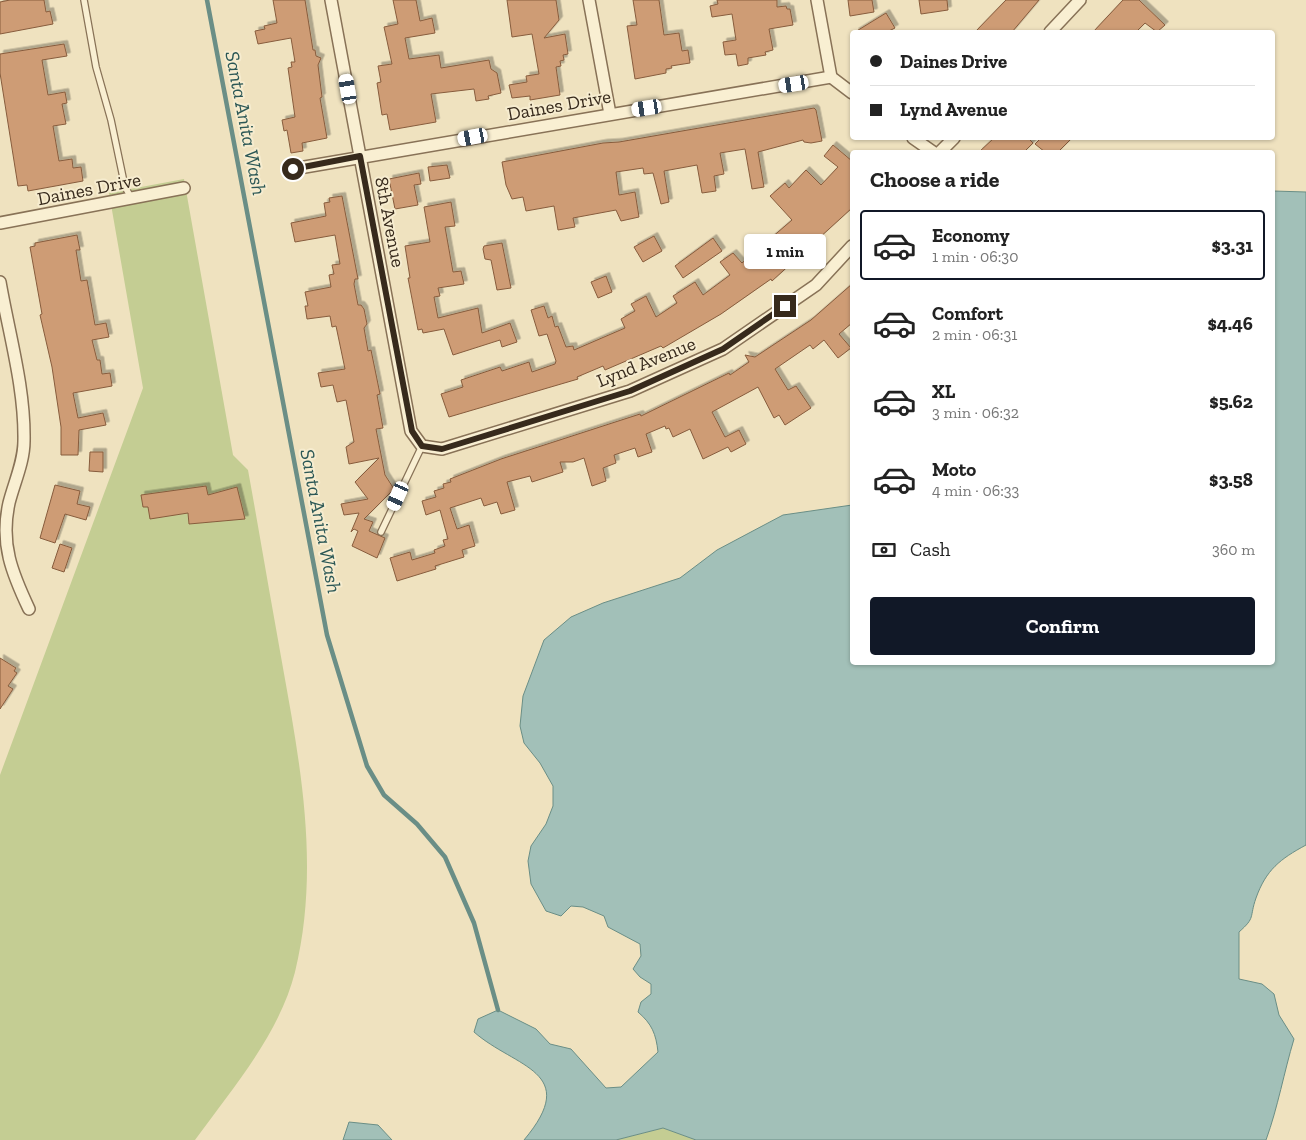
<!DOCTYPE html>
<meta charset="utf-8">
<style>
body{margin:0;font-family:"Zilla Slab",serif;background:#f6f6f6;color:#222;height:100vh;display:flex;flex-direction:column;font-size:19px;white-space:nowrap}
*{box-sizing:border-box;margin:0}
p{font-size:16px;color:#767676}
.icon{flex:none;width:28px;height:28px;fill:none;stroke:currentColor;stroke-width:2;stroke-linecap:round;stroke-linejoin:round}
.map{position:relative;flex:1;overflow:hidden}
.drawer{position:absolute;left:850px;top:150px;width:425px;height:515px;display:flex;flex-direction:column;background:#fff;border-radius:5px;box-shadow:0 1px 4px #0004}
.drawer>*{flex:none}
.guide{position:absolute;left:850px;top:30px;width:425px;height:110px;border-radius:5px;box-shadow:0 1px 4px #0004;display:grid;align-content:center;height:110px;padding:0 20px;background:#fff}
.end{position:absolute;width:22px;height:22px;margin:-11px;border:6px solid #372a1c;background:#fff;box-shadow:0 0 0 2px #fff}
.from{border-radius:50%}
.bubble{position:absolute;height:35px;border-radius:5px;background:#fff;box-shadow:0 1px 4px #0004;font-size:16px;font-weight:800;line-height:35px;text-align:center}
.car{position:absolute;width:15px;height:30px;margin:-15px -8px;border-radius:6px;box-shadow:0 0 4px 1px #0007;background:linear-gradient(#fff 24%,#345 0 40%,#fff 0 76%,#345 0 86%,#fff 0)}
.guide b{display:flex;align-items:center;gap:18px;height:48px;font-size:19px}
.guide b+b{border-top:1px solid #e0e0e0}
.guide i{width:12px;height:12px;background:#222}
ul{padding:0;list-style:none}
li{display:flex;align-items:center;gap:15px;height:70px;margin:0 10px 8px;padding:0 10px;border:2px solid transparent;border-radius:5px}
li div{flex:1}
li b{display:block;font-size:19px}
li em{font-style:normal;font-weight:800}
li.selected{border-color:#111827}
li>.icon{width:45px;height:45px;stroke-width:1.5}
h2{padding:0 20px;font-size:22px;line-height:60px}
.pay{display:flex;align-items:center;gap:12px;height:55px;padding:0 20px;font-size:19px}
.pay p{margin-inline-start:auto}
.action{display:flex;gap:10px;margin-top:auto;padding:10px 20px}
.action a{flex:1;height:58px;border-radius:5px;background:#111827;color:#fff;font-size:20px;font-weight:800;line-height:58px;text-align:center}
.map>svg:first-child{display:block}
.green{fill:#c4cd93}
.water{fill:#a2c0b8;stroke:#6a8e86}
.lines{fill:none;stroke-linecap:round;stroke-linejoin:round}
.stream{stroke:#6a8e86;stroke-width:4.5}
.building{fill:#ce9c74;stroke:#875c3d;filter:url(#shadow)}
.service-casing{stroke:#887257;stroke-width:8}
.minor-casing{stroke:#887257;stroke-width:14}
.service{stroke:#f9efd2;stroke-width:5.5}
.minor{stroke:#f9efd2;stroke-width:11}
.route{stroke:#372a1c;stroke-width:6}
.labels{text-anchor:middle;dominant-baseline:central;stroke-width:4;stroke-linejoin:round;paint-order:stroke}
.street-label{font-size:19px;fill:#372a1c;stroke:#f6eccf}
.water-label{font-size:20px;font-style:italic;fill:#2b5755;stroke:#f6eccf}
</style>
<div class="map">
<svg width="1306" height="1140" viewBox="0 0 1306 1140">
<defs>
<filter id="shadow"><feDropShadow dx="3.5" dy="-3.5" stdDeviation="0" flood-color="#0004"/></filter>
</defs>
<rect width="100%" height="100%" fill="#efe2bf"/>
<g class="green">
<path d="M184,179L233,455L248,470C260,536 271,602 283,668C301,768 320,870 295,972C279,1035 232,1089 195,1140H0V775L143,388L109,193Z"/>
<path d="M663,1128L696,1140H616Z"/>
</g>
<g class="water">
<path d="M1273,191L1306,192V845C1280,859 1266,870 1256,898C1249,918 1256,917 1239,932V979L1262,984L1274,994L1279,1015L1294,1039C1284,1072 1278,1107 1266,1140H696L663,1128L616,1140H524C582,1071 515,1068 474,1032L478,1019L498,1010L536,1029L550,1044L571,1049L606,1088L621,1087L658,1052C656,1034 652,1024 638,1012L641,1002L651,994V984L640,977L633,969L641,956L640,944L608,927L604,916L583,907L571,906L561,916L546,911L531,884L528,861L531,846L546,824L553,806V786L540,763L524,743L520,726L523,696L544,640L571,617L603,603L680,578L717,550L783,515L852,505V662H1272Z"/>
<path d="M349,1122L378,1125L392,1140H343Z"/>
</g>
<g class="lines">
<path class="stream" d="M207,0L327,635L367,766L384,795L417,824L445,857L474,923L498,1010"/>
</g>
<g class="building">
<path d="M10,0H44L46,12L50,11L53,24L0,34V2Z"/>
<path d="M273,0H305L313,50H315L316,56L321,58L318,65L322,97L320,98L327,138L302,143L303,151L291,153L287,130L284,131L282,120L295,117L288,68L292,67L291,62H295L291,38L258,44L255,31L265,29L264,26L277,23Z"/>
<path d="M393,0H416L420,21L432,18L435,33L405,38L409,59L439,55L441,68L489,60L491,69L497,73L501,93L488,96L489,99L476,101L474,89L431,94L436,122L390,130L387,114L382,115L377,83L381,82L378,66L392,64L384,27L398,24Z"/>
<path d="M507,0H556L559,20L544,38L565,34L568,54L563,55L564,60L560,61L561,66L556,67L560,95L530,100V96L512,98L509,85L527,82L526,76L539,74L532,34L512,37Z"/>
<path d="M633,0H659L664,35L679,33L682,51L688,50L690,63L671,66L672,68L666,69V73L635,79L627,26L637,25Z"/>
<path d="M717,0H777V7L786,6L787,9H790L793,25L769,29L773,50L765,52L766,55L748,58V64L738,66L736,54L725,55L723,42L736,40L732,14L712,17L710,6L718,4Z"/>
<path d="M848,0H872L874,12L850,16Z"/>
<path d="M919,0H947L948,10L921,14Z"/>
<path d="M1006,0H1039L1012,32H975Z"/>
<path d="M1123,0H1139L1165,25L1157,32L1145,23L1136,32H1093Z"/>
<path d="M886,13L895,28L887,32H855Z"/>
<path d="M64,44L67,56L42,60L48,95L65,92L67,103L62,104L66,124L53,126L59,161L72,159L73,168L81,167L83,181L28,191L27,185L18,186L0,73V54Z"/>
<path d="M814,108L816,110L822,141L811,143L804,142L803,140L758,152L764,187L752,189L745,149L720,153L724,174L714,176L716,191L702,193L697,165L664,171L669,202L661,204L653,173L644,174L643,168L616,172L619,195L635,192L639,217L621,221L616,210L573,218L575,227L558,230L554,206L526,211L523,197L512,199L506,185L502,162L603,143L619,142Z"/>
<path d="M994,138H1028L1033,143L1024,152H979Z"/>
<path d="M1041,138H1072L1058,152H1045L1035,144Z"/>
<path d="M833,145L852,161V208L772,281L771,279L721,314L663,348L661,346L605,370L603,366L577,377L578,379L449,417L441,394L463,387L461,380L500,367L502,371L529,362L532,372L555,364L556,361L547,334L539,336L531,310L544,306L548,318L552,316L555,327L558,326L566,347L573,346L574,350L625,328L621,319L635,311L631,304L646,296L656,317L677,303L673,296L695,282L703,295L730,275L720,262L733,253L742,263L792,220L770,196L785,183L789,188L806,170L821,185L838,167L824,156Z"/>
<path d="M447,165L450,178L430,181L428,167Z"/>
<path d="M419,173L421,184L414,185L418,205L395,209L389,179Z"/>
<path d="M342,196L358,279H355L354,284L358,305H361L364,309L367,324L364,328L368,351L371,350L380,394L377,395L383,428L376,429L385,475L394,489L364,519L373,522L369,531L385,538L377,558L352,546L358,531L354,529L351,532L359,513L344,515L341,504L368,499L355,482L379,458L349,464L346,447L354,442L346,400L337,402L333,385L321,387L318,373L345,369L336,326L332,327L330,316L307,319L305,306H308L305,292L331,287L329,275L334,274L332,265L340,264L335,235L295,242L291,223L326,216L324,203L330,202L329,198Z"/>
<path d="M451,202L455,226L445,227L453,272L461,271L464,284L438,288L440,296L434,297L438,318L478,308L482,333L510,323L517,342L502,347L500,340L453,355L444,329L423,333L422,329L418,330L408,278H410L405,246L430,242L424,207Z"/>
<path d="M77,235L80,250H76L81,281L87,280L95,325L106,323L109,337L92,340L97,360H100L102,374L110,373L112,386L73,393L78,418L103,413L106,425L79,430L78,455H61V427L52,367L40,315L42,314L30,247L35,246V243Z"/>
<path d="M654,236L662,251L643,262L634,247Z"/>
<path d="M713,238L722,251L683,278L675,266Z"/>
<path d="M502,243L511,288L497,290L491,260L485,259L483,249L484,246Z"/>
<path d="M606,276L612,292L598,298L591,282Z"/>
<path d="M852,284V323L839,334L851,348L838,358L824,340L813,349L810,345L775,369L788,390L796,386L811,408L785,425L779,415L774,418L758,387L712,412L725,437L739,430L746,444L731,452L728,447L703,459L690,429L673,437L669,428L666,429L665,426L646,434L652,452L638,457L635,448L614,455L616,463L603,468L606,481L592,486L584,458L573,462H560L563,472L532,482L530,476L507,482L515,510L501,514L497,502L484,506L481,498L450,508L457,529L469,525L475,546L462,550L464,557L435,566L436,569L397,581L390,558L410,552L412,560L435,553L434,550L445,546L443,540L448,539L440,510L426,515L422,501L436,497L434,491L444,488L443,484L451,482L450,479L501,459L640,414L641,416L729,373L730,375L749,362L745,355L755,357L811,320Z"/>
<path d="M90,452H103V472L89,471Z"/>
<path d="M55,485L80,491L77,504L90,507L86,520L65,514L55,543L40,538Z"/>
<path d="M206,486L208,495L237,487L245,519L189,524L188,513L150,519L148,507H143L141,495Z"/>
<path d="M60,544L72,548L64,572L52,568Z"/>
<path d="M0,658L16,668L14,671L17,673L8,686L13,689L0,709Z"/>
</g>
<g class="lines">
<defs>
<g id="service">
<path d="M84,0L96,67L111,120L125,187L132,199"/>
<path d="M381,532L422,446"/>
</g>
<g id="minor">
<path d="M331,0L411,431L422,446L442,449L630,391L723,349L816,285L852,246"/>
<path d="M589,0L610,114"/>
<path d="M817,0L831,77L852,93"/>
<path d="M1050,32L1080,0"/>
<path d="M913,138L933,152"/>
<path d="M940,152L954,138"/>
<path d="M293,169L831,77"/>
<path d="M0,223L184,188"/>
<path d="M0,282C9,334 25,388 24,441C24,462 14,483 9,503C0,544 12,573 29,609"/>
</g>
</defs>
<use href="#service" class="service-casing"/>
<use href="#minor" class="minor-casing"/>
<use href="#service" class="service"/>
<use href="#minor" class="minor"/>
</g>
<g class="lines">
<path class="route" d="M293,169L360,156L412,431L422,446L442,449L630,391L723,349L785,306"/>
</g>
<g class="labels">
<g class="street-label">
<text transform="translate(559 105) rotate(-10)">Daines Drive</text>
<text transform="translate(89 189) rotate(-11)">Daines Drive</text>
<text transform="translate(390 222) rotate(79)">8th Avenue</text>
<text transform="translate(646 362) rotate(-22)">Lynd Avenue</text>
</g>
<g class="water-label">
<text transform="translate(246 123) rotate(79)">Santa Anita Wash</text>
<text transform="translate(321 521) rotate(79)">Santa Anita Wash</text>
</g>
</g>
</svg>
<i class="end from" style="left:293px;top:169px"></i>
<i class="end" style="left:785px;top:306px"></i>
<div class="bubble" style="left:744px;top:234px;width:82px">1 min</div>
<i class="car" style="left:794px;top:84px;rotate:261deg"></i>
<i class="car" style="left:348px;top:89px;rotate:350deg"></i>
<i class="car" style="left:647px;top:108px;rotate:261deg"></i>
<i class="car" style="left:473px;top:137px;rotate:260deg"></i>
<i class="car" style="left:398px;top:496px;rotate:204deg"></i>
<div class="guide">
<b><i class="from"></i>Daines Drive</b>
<b><i></i>Lynd Avenue</b>
</div>
<section class="drawer">
<h2>Choose a ride</h2>
<ul>
<li class="selected"><svg class="icon" aria-label="car" viewBox="0 0 24 24"><path d="M5 17H2v-5l4-1 3-4h7l3 4 3 1v5h-3M9 17h6M6 11h13"/><circle cx="7" cy="17" r="2"/><circle cx="17" cy="17" r="2"/></svg><div><b>Economy</b><p>1 min · 06:30</p></div><em>$3.31</em></li>
<li><svg class="icon" aria-label="car" viewBox="0 0 24 24"><path d="M5 17H2v-5l4-1 3-4h7l3 4 3 1v5h-3M9 17h6M6 11h13"/><circle cx="7" cy="17" r="2"/><circle cx="17" cy="17" r="2"/></svg><div><b>Comfort</b><p>2 min · 06:31</p></div><em>$4.46</em></li>
<li><svg class="icon" aria-label="car" viewBox="0 0 24 24"><path d="M5 17H2v-5l4-1 3-4h7l3 4 3 1v5h-3M9 17h6M6 11h13"/><circle cx="7" cy="17" r="2"/><circle cx="17" cy="17" r="2"/></svg><div><b>XL</b><p>3 min · 06:32</p></div><em>$5.62</em></li>
<li><svg class="icon" aria-label="car" viewBox="0 0 24 24"><path d="M5 17H2v-5l4-1 3-4h7l3 4 3 1v5h-3M9 17h6M6 11h13"/><circle cx="7" cy="17" r="2"/><circle cx="17" cy="17" r="2"/></svg><div><b>Moto</b><p>4 min · 06:33</p></div><em>$3.58</em></li>
</ul>
<div class="pay"><svg class="icon" aria-label="cash" viewBox="0 0 24 24"><path d="M3 7h18v10H3z"/><circle cx="12" cy="12" r="2"/></svg>Cash<p>360 m</p></div>
<div class="action"><a>Confirm</a></div>
</section>
</div>
